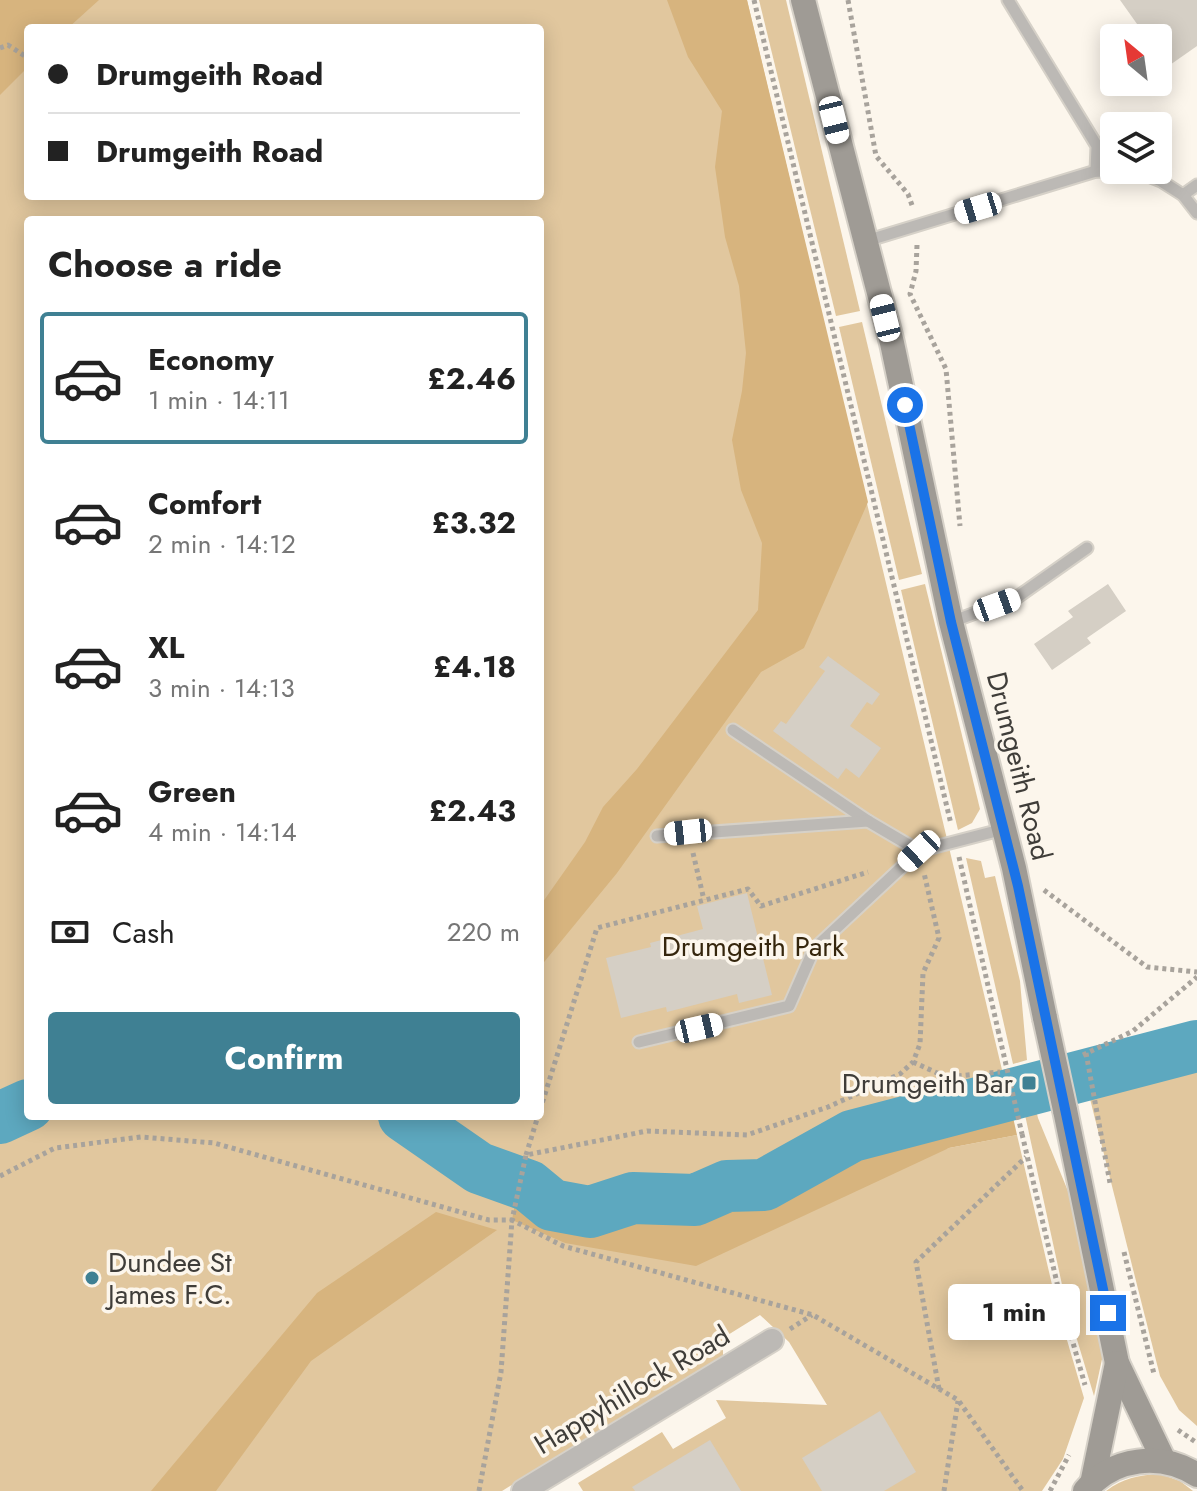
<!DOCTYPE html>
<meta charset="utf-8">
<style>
body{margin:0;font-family:Jost,sans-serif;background:#f6f6f6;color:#222;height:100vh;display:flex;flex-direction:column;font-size:30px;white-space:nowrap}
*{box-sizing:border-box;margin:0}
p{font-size:26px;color:#767676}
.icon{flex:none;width:44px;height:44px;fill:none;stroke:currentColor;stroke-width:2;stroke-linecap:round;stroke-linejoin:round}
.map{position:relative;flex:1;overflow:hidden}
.panel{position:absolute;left:24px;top:216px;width:520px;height:904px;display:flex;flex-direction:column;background:#fff;border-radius:8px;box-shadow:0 4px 20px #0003}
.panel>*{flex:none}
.hud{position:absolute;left:24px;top:24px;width:520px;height:176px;border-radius:8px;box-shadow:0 4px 20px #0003;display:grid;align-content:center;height:176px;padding:0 24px;background:#fff}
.needle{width:52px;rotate:331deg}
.controls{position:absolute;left:1100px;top:24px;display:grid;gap:16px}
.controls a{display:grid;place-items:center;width:72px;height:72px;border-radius:8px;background:#fff;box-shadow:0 4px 20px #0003;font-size:40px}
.end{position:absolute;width:36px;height:36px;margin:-18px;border:10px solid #1a73e8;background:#fff;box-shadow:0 0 0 4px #fff}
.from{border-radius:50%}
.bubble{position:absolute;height:56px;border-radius:8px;background:#fff;box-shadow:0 4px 20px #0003;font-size:26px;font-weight:700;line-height:56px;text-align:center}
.car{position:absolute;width:24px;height:48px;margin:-24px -12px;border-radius:10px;box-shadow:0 0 6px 2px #0007;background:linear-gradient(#fff 24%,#345 0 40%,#fff 0 76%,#345 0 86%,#fff 0)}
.hud b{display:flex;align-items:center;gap:28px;height:76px;font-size:30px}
.hud b+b{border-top:2px solid #e0e0e0}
.hud i{width:20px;height:20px;background:#222}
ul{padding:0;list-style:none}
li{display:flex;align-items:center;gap:24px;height:132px;margin:0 16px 12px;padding:0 8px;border:4px solid transparent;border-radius:8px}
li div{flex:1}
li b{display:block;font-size:30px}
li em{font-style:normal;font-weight:700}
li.current{border-color:#3f8093}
li>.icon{width:72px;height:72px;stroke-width:1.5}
h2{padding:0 24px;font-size:36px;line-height:96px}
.pay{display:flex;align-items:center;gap:20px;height:88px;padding:0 24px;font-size:30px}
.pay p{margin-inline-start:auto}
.primary-button{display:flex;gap:16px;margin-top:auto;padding:16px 24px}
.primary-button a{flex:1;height:92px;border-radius:8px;background:#3f8093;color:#fff;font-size:32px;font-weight:700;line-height:92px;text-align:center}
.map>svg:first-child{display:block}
.green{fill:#e1c79e;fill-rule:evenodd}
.forest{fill:#d7b47e}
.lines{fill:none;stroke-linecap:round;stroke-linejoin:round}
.river{stroke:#5da8bf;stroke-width:52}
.building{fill:#d5cfc5}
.service-casing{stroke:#d6d1c8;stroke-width:15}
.minor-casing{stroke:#d6d1c8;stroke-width:26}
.secondary-casing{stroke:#d6d1c8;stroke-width:28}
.path{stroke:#a8a39c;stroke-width:5;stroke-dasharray:4 4;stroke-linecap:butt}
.service{stroke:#bcb9b5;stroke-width:11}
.minor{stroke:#bcb9b5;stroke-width:22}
.secondary{stroke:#9f9b95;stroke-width:24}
.secondary-bridge-casing{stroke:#d6d1c8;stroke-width:28;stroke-linecap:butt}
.path-bridge{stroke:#a8a39c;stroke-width:5;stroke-dasharray:4 4;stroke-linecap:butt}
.secondary-bridge{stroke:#9f9b95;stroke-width:24}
.route{stroke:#1a73e8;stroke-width:10}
.poi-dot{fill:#3f8093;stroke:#fcf6ec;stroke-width:3}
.labels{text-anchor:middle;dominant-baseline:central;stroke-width:7;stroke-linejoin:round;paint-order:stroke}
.street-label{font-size:28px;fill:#3f3d39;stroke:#fcf6ec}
.park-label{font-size:28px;fill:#35260d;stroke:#fcf6ec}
.poi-label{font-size:28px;fill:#3f3d39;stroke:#fcf6ec;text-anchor:end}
</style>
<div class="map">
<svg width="1197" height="1491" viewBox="0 0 1197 1491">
<rect width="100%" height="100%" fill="#fcf6ec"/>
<g class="green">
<path d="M0,0H747L1008,1095L852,1136L764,1185L727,1186L695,1200L633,1198L590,1212L552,1205L565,1243L949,1148L1017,1135L1057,1306L1084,1398L1063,1459L1042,1491H583L578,1483L662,1432L673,1449L726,1418L716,1400L827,1405L789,1342L760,1315L723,1338V1356L502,1491H0ZM28,28H540V196H28ZM28,220H540V1116H28Z"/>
<path d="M759,0H786L860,311L836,316Z"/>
<path d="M862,322L922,574L899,580L839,327Z"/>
<path d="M925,584L980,809L972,823L958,830L901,590Z"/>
<path d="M966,858L981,861L985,878L995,876L1020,981L1027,1060L1013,1064Z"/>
<path d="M1197,1056V1426L1179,1410L1160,1376L1086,1083Z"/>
<path d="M1031,1089L1038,1118L1070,1196L1104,1350L1094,1396L1066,1303L1020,1092Z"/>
<path d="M1160,1474L1180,1481L1193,1491H1106C1123,1478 1139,1475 1160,1474Z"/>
</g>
<g class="forest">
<path d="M0,0H99L68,28H28V67L0,95Z"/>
<path d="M667,0H747L868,502L804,648L761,672L617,873L540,967V906L585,842L603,807L637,769L758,610L762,543L741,490L732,440L742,391L746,353L739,286L725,237L715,167L722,111L688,57Z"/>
<path d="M1008,1095L1017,1135L949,1148L696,1266L565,1243L512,1220L519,1181L552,1205L589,1212L633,1198L695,1200L727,1186L764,1185L852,1136Z"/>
<path d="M436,1212L497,1230L311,1361L216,1491H151L317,1293Z"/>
</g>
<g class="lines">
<g class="river">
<path d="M404,1116L479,1168L529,1186L552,1205L590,1212L633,1198L695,1200L727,1186L764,1185L852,1136L1197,1046"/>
<path d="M0,1118L28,1105"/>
</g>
</g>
<g class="building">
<path d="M1120,0H1197V46L1167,67L1158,54V38H1147Z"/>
<path d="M1108,584L1126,611L1087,638L1091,643L1052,670L1034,644L1073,617L1068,611Z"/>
<path d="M828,656L880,694L872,705L867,702L850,726L881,748L859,778L846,768L838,779L773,731L781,721L786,724L825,671L819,667Z"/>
<path d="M747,893L772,995L739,1003L737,994L667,1012L666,1007L621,1018L606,958L651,947L650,943L703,929L697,906Z"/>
<path d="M880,1411L916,1472L884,1491H822L802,1458Z"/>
<path d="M710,1440L741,1491H635L632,1487Z"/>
</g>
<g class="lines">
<defs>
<g id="service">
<path d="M1008,0L1097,146L1096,171"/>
<path d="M1183,195L1197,185"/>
<path d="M866,241L1096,171L1141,173L1161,181L1183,195L1197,213"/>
<path d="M951,622L1016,598L1087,548"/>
<path d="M733,730L868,821L919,851"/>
<path d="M657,836L868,821"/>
<path d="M639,1042L789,1006L814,949L919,851L1004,829"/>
</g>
<path id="minor" d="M523,1491L772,1340"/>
<g id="secondary">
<path d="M803,0L892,343L951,622L1014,868L1045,1018"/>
<path d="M1065,1110L1117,1363L1164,1461"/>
<path d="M1092,1484L1117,1363"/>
<path d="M1085,1491C1113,1457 1161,1452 1197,1475"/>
</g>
</defs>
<use href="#service" class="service-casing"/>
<use href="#minor" class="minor-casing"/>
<use href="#secondary" class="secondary-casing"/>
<g class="path">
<path d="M754,0L951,824"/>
<path d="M848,0L876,156L908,194L913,208"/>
<path d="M0,48L8,45L28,58"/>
<path d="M917,245L916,271L910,294L946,369L960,526"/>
<path d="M693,853L704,900"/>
<path d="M959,857L998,1030"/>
<path d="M1044,890L1147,967L1197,972"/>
<path d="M1086,1053L1110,1183"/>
<path d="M1083,1055L1133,1031L1197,977"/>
<path d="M913,1062L946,1077L1000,1072"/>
<path d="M540,1110L597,928L748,889L761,906L868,872"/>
<path d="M1022,1134L1062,1304L1085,1385"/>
<path d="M526,1155L538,1116"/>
<path d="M0,1176L55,1148L141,1137L214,1143L489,1220H512L526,1155L647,1131L747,1135L828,1107L900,1074L913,1062L920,1044L923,973L939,938L924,873"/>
<path d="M1124,1252L1154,1374"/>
<path d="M790,1329L812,1315"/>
<path d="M939,1389L916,1262L1026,1157"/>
<path d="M1178,1430L1197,1443"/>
<path d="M479,1491L501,1372L512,1220L563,1246L813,1315L958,1400L1023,1491"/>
<path d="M944,1491L958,1401"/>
<path d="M1050,1491L1069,1455"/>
</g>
<use href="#service" class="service"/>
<use href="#minor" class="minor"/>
<use href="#secondary" class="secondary"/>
<defs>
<path id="secondary-bridge" d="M1045,1018L1065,1110"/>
</defs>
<use href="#secondary-bridge" class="secondary-bridge-casing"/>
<path class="path-bridge" d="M998,1030L1022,1134"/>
<use href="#secondary-bridge" class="secondary-bridge"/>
</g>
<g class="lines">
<path class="route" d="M905,405L951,622L1018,886L1108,1313"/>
</g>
<g class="poi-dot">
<rect x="1021" y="1075" width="16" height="16" rx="4"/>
<circle cx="92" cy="1278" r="8"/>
</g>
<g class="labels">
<g class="street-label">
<text transform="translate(1019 766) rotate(76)">Drumgeith Road</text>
<text transform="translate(632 1390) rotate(-31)">Happyhillock Road</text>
</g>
<g class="park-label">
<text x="753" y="946">Drumgeith Park</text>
</g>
<g class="poi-label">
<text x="1013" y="1083">Drumgeith Bar</text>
<text x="108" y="1262" text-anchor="start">Dundee St<tspan x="108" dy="32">James F.C.</tspan></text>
</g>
</g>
</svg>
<div class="controls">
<a><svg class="needle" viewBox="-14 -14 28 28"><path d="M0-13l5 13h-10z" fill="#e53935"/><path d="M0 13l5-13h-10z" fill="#767676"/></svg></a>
<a><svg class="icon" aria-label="layers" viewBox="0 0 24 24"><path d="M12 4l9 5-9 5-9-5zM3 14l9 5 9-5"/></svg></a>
</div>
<i class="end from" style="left:905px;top:405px"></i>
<i class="end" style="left:1108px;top:1313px"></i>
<div class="bubble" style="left:948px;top:1284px;width:132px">1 min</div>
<i class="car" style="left:834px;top:120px;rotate:166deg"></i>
<i class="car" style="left:978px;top:208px;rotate:253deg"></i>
<i class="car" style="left:885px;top:318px;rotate:346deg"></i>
<i class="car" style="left:997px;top:605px;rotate:70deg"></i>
<i class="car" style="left:688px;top:832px;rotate:264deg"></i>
<i class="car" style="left:919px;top:851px;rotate:227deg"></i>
<i class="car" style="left:699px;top:1028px;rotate:77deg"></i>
<div class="hud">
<b><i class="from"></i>Drumgeith Road</b>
<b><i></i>Drumgeith Road</b>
</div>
<section class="panel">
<h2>Choose a ride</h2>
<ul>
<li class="current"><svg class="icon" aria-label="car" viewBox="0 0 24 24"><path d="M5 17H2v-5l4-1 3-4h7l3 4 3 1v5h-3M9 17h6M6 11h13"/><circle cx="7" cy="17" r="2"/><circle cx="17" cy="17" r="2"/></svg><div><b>Economy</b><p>1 min · 14:11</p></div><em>£2.46</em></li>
<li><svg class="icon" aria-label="car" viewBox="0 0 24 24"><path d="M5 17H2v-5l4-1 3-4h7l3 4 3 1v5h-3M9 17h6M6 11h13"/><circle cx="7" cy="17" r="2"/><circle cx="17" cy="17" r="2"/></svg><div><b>Comfort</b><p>2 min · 14:12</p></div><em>£3.32</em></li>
<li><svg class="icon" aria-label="car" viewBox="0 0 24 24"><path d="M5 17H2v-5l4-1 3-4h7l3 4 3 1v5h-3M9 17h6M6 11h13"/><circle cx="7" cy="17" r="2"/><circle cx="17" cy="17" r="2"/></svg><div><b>XL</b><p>3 min · 14:13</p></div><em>£4.18</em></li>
<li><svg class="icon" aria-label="car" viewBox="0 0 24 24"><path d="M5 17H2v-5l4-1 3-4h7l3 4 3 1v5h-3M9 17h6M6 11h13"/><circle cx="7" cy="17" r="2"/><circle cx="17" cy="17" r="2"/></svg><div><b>Green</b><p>4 min · 14:14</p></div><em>£2.43</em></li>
</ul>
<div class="pay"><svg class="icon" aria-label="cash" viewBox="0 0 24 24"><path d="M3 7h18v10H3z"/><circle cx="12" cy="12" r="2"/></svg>Cash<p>220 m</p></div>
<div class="primary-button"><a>Confirm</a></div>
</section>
</div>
